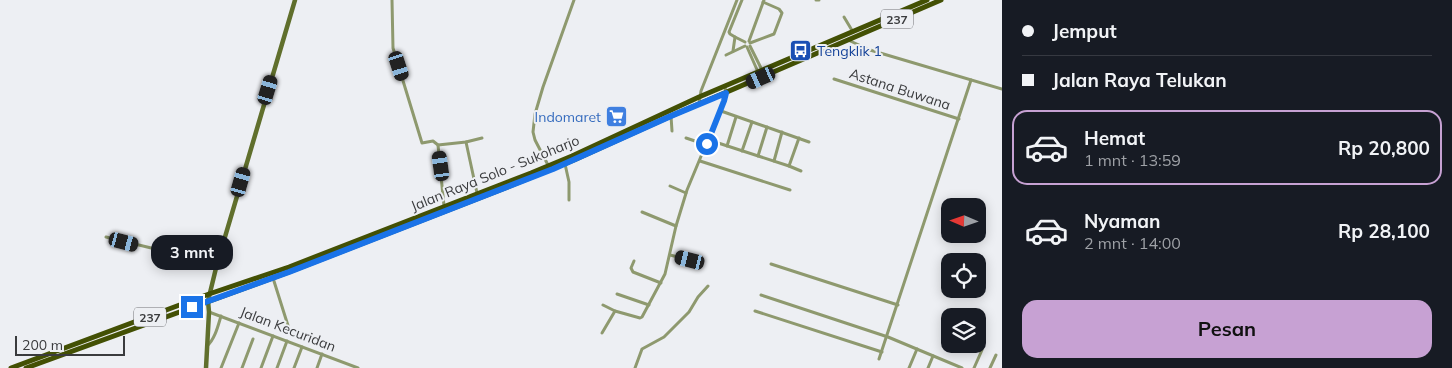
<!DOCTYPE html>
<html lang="id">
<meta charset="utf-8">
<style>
body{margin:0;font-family:Mulish,sans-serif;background:#242831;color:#f1f3f6;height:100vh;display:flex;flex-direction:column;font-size:19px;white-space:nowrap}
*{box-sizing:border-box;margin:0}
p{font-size:16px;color:#9ea1a6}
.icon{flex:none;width:28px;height:28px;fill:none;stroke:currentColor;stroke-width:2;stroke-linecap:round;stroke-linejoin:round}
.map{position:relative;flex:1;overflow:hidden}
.panel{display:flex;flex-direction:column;background:#171b24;width:450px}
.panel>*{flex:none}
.hud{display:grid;align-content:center;height:110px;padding:0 20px;background:#171b24}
.needle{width:32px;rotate:272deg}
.fabs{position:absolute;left:941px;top:198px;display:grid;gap:10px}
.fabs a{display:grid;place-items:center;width:45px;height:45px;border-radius:10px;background:#171b24;box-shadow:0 2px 12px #0003;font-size:25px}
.scale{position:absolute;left:15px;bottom:12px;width:110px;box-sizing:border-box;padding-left:5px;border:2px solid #3a3b3d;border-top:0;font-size:14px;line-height:18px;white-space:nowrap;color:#3a3b3d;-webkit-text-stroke:4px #edeff3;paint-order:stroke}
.end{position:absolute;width:22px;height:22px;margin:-11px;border:6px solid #1a73e8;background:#fff;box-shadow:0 0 0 2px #fff}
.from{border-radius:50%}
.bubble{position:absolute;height:35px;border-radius:15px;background:#171b24;box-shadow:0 2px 12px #0003;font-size:16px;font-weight:700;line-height:35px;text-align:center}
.car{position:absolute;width:15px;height:30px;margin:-15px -8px;border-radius:6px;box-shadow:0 0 4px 1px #0007;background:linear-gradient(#222 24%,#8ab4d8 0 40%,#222 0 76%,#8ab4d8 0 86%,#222 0)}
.hud b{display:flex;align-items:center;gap:18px;height:48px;font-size:19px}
.hud b+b{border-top:1px solid #363941}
.hud i{width:12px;height:12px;background:#f1f3f6}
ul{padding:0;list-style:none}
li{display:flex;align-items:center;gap:15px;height:75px;margin:0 10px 8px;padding:0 10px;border:2px solid transparent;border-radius:15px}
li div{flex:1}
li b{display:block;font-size:19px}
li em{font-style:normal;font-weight:700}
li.current{border-color:#c7a1d3}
li>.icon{width:45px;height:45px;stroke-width:1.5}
.action{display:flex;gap:10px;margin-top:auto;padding:10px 20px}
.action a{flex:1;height:58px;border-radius:15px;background:#c7a1d3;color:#111;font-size:20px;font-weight:700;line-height:58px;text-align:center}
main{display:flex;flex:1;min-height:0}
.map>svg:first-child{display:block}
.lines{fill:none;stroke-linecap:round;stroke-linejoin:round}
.street{stroke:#8e996e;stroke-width:3}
.secondary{stroke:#606f2c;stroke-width:4.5}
.primary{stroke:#435004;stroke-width:5}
.route{stroke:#1a73e8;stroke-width:6}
.labels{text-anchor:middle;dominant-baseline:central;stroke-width:4;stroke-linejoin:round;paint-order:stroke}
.shield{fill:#edeff3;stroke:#707174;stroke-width:1}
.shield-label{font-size:12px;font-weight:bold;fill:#3a3b3d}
.transit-label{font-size:14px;fill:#164399;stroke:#edeff3;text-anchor:start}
.street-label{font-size:14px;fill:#3a3b3d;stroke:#edeff3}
.shop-label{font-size:14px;fill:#366cbe;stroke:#edeff3;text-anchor:end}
</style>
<main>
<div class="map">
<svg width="1002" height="368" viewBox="0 0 1002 368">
<rect width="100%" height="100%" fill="#edeff3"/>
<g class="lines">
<g class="street">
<path d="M392,0L393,48L422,143L433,141L438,145L444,206"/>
<path d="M816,0H819"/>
<path d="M844,17L853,32"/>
<path d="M735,37L730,34L729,32L742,0"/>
<path d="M848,40L870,50L1002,89"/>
<path d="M749,41L764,0"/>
<path d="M750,43L774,34L782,13L779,9L763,2"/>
<path d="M750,46L762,70"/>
<path d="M747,47L758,72"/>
<path d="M733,51L735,37L745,42"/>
<path d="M726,55L745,46"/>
<path d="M834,79L959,119"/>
<path d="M699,104L701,91L737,0"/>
<path d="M721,111L809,142"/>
<path d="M671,116L672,131"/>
<path d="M686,138L707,145"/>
<path d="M709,140L789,166L799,138"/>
<path d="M466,142L477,193"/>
<path d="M438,145L466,142L482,138"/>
<path d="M727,146L736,117"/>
<path d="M742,151L752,122"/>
<path d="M758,156L767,127"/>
<path d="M700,161L790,190"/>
<path d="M774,161L782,132"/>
<path d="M565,164L569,182V200"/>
<path d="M548,165L535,140L533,132L535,114L543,87L574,0"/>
<path d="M789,166L801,171"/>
<path d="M670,186L686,193"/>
<path d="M642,212L676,226"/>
<path d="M106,237L217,264"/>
<path d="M670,255L690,260"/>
<path d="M634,261L631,268L633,272L661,283"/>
<path d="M771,264L898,305"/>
<path d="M273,278L290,332"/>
<path d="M617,294L649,305"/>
<path d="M761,295L888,337L962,368"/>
<path d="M603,305L615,311L640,318L642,317L665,274L676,226L687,190L724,101L726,93L725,87"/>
<path d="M755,311L882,352"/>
<path d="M209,312L358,368"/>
<path d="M602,333L615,311"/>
<path d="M207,346C215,339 218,326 221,316"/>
<path d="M879,359L971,80"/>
<path d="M221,368L239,323"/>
<path d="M242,368L253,339"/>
<path d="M261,368L273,336"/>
<path d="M277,368L287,341"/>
<path d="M294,368L302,347"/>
<path d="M317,368L322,354"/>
<path d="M635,368L642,349L664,337L689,312L698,297L708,286"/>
<path d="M909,368L917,349"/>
<path d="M928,368L933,356"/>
<path d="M974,368L982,350"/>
<path d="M990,368L996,355"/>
</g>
<path class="secondary" d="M206,368L209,312L208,301L217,264L295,0"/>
<g class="primary">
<path d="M11,368L209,294L289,267L531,173L572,156L699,97L927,0"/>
<path d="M26,368L289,272L515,184L574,160L671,116L941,0"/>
</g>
</g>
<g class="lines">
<path class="route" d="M192,307L289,272L553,169L671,116L726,93L724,101L707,144"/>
</g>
<defs>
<symbol id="bus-square" viewBox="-11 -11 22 22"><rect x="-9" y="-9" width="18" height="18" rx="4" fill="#1a4fb4" stroke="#edeff3"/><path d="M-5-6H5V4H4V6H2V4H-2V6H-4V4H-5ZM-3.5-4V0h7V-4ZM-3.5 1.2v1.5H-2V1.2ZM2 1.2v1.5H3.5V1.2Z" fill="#fff"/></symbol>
<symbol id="supermarket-square" viewBox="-11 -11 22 22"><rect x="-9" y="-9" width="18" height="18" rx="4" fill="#3f7fe0" stroke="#edeff3"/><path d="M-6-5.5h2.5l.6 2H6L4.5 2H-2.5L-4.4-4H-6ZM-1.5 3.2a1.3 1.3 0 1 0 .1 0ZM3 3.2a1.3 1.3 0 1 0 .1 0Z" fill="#fff"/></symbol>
</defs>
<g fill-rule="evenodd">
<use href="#bus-square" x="788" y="38" width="25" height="25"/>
<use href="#supermarket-square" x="604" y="104" width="25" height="25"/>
</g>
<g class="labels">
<g class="shield">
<rect x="881" y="9.5" width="32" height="19" rx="4"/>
<rect x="134" y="307.5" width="32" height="19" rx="4"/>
</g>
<g class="shield-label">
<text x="897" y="19">237</text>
<text x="150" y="317">237</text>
</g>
<g class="transit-label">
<text x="817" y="51">Tengklik 1</text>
</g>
<g class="street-label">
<text transform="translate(900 89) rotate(18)">Astana Buwana</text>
<text transform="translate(495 173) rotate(-22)">Jalan Raya Solo - Sukoharjo</text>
<text transform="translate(288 329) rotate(21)">Jalan Kecuridan</text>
</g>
<g class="shop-label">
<text x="601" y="117">Indomaret</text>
</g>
</g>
</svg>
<div class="fabs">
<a><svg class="needle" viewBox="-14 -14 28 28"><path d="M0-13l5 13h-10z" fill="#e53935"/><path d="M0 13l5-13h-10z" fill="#9ea1a6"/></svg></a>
<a><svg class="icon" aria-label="locate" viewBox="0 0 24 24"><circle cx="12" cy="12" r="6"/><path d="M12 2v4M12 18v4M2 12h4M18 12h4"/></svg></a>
<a><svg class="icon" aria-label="layers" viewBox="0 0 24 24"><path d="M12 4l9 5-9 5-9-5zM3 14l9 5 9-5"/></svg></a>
</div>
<div class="scale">200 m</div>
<i class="end from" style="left:707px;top:144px"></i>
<i class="end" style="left:192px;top:307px"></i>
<div class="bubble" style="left:151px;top:235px;width:82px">3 mnt</div>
<i class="car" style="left:399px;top:66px;rotate:162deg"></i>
<i class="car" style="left:761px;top:78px;rotate:246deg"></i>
<i class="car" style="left:268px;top:90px;rotate:17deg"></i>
<i class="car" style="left:441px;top:166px;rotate:352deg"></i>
<i class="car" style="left:241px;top:182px;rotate:16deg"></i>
<i class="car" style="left:124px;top:242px;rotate:105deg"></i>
<i class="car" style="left:690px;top:260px;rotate:284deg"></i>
</div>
<section class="panel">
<div class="hud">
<b><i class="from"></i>Jemput</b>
<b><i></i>Jalan Raya Telukan</b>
</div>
<ul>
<li class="current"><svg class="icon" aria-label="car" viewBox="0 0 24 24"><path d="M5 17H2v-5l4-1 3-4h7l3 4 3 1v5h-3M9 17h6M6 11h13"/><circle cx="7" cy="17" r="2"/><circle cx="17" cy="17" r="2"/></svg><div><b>Hemat</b><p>1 mnt · 13:59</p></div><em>Rp 20,800</em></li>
<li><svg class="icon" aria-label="car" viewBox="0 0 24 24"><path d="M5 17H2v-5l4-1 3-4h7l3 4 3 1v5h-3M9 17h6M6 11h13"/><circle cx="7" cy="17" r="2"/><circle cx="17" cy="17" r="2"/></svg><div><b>Nyaman</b><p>2 mnt · 14:00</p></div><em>Rp 28,100</em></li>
</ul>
<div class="action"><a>Pesan</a></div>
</section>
</main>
